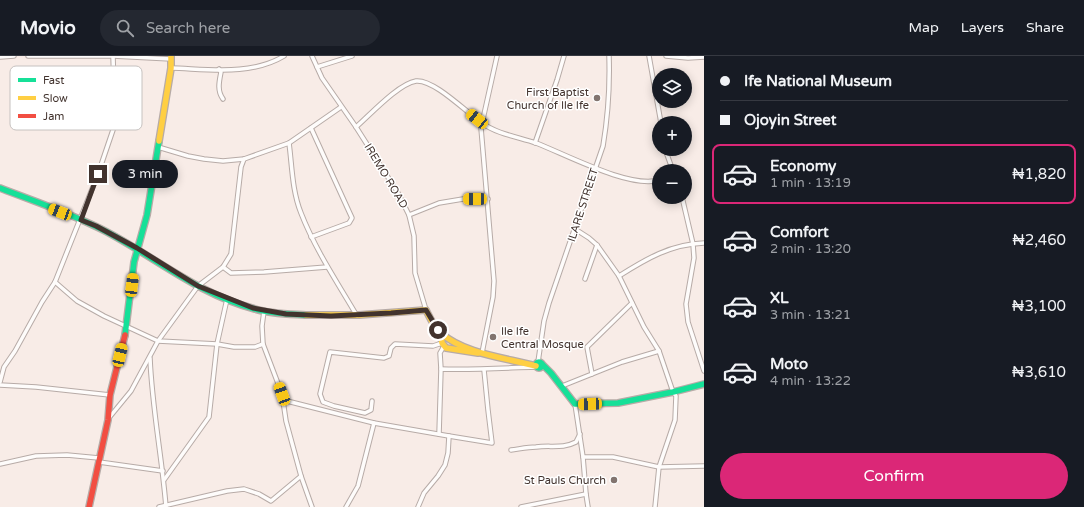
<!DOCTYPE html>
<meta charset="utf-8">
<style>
body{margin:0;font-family:"Varela Round",sans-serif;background:#242831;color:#f1f3f6;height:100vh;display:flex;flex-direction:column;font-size:15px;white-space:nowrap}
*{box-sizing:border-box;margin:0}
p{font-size:13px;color:#9ea1a6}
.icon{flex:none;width:22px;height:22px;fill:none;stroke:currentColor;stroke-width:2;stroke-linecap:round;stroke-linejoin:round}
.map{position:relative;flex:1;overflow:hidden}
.sheet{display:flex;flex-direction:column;background:#171b24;width:380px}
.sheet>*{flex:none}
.hud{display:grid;align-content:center;height:88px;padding:0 16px;background:#171b24}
.fabs{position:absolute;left:652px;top:12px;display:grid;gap:8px}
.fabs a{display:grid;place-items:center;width:40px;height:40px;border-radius:50%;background:#171b24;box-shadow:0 2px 10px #0003;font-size:20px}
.end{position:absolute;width:18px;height:18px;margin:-9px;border:5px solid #42332e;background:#fff;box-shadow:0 0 0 2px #fff}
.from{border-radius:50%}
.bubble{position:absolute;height:28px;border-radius:14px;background:#171b24;box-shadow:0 2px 10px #0003;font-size:13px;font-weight:600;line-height:28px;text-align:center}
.car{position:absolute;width:12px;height:24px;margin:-12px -6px;border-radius:5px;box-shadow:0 0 3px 1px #0007;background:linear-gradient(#f5c518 24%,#345 0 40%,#f5c518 0 76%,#345 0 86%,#f5c518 0)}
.hud b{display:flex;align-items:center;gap:14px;height:38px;font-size:15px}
.hud b+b{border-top:1px solid #363941}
.hud i{width:10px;height:10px;background:#f1f3f6}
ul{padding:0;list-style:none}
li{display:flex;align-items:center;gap:12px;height:60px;margin:0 8px 6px;padding:0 8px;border:2px solid transparent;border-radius:8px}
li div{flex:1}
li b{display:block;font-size:15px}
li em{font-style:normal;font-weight:600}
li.on{border-color:#db2777}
li>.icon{width:36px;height:36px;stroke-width:1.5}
.button{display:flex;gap:8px;margin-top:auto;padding:8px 16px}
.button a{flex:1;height:46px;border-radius:24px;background:#db2777;color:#fff;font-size:16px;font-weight:600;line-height:46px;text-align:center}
header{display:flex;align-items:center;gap:24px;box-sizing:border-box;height:56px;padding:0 20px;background:#171b24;border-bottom:1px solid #363941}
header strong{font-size:19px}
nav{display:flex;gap:22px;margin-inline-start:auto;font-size:14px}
.search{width:280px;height:36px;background:#242831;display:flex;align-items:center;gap:10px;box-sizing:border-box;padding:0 14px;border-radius:22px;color:#9ea1a6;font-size:15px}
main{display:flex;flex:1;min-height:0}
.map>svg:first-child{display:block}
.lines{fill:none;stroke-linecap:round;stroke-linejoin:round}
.street-casing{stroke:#b7aba7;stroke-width:5.5}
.fast-casing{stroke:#b7aba7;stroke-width:8}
.slow-casing{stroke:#b7aba7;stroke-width:8}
.jam-casing{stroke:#b7aba7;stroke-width:8}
.street{stroke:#fefcfb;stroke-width:3.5}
.fast{stroke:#16e098;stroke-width:5.5}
.slow{stroke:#ffcf43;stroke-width:5.5}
.jam{stroke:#f24e42;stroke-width:5.5}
.route{stroke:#42332e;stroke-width:5}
.poi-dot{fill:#82746f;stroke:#fff;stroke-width:1.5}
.labels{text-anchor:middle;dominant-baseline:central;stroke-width:3;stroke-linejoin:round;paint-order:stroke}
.poi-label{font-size:11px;fill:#42332e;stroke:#fff;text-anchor:end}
.street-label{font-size:11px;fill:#42332e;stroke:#fff}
.key{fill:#fff;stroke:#c6c2c0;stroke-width:1}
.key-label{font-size:11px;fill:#42332e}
</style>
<header>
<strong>Movio</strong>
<div class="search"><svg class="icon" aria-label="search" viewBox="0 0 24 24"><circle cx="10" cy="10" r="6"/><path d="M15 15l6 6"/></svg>Search here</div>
<nav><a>Map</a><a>Layers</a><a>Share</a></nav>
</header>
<main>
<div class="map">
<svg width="704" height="451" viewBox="0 0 704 451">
<rect width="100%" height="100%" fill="#f8ece7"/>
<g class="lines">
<defs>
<g id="street">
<path d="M28,0H113L171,3"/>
<path d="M312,0L322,22L356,71L398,137L409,159L414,180L415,217L426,254"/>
<path d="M649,0L661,67"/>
<path d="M666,0L688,2L704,1"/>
<path d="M0,1L14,0"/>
<path d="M317,11L352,0"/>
<path d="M171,12C208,13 251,20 284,0"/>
<path d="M219,13L221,16C219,26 217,35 223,43"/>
<path d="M356,71C370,59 398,28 416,25C434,23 467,57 482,67C497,78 518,81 536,87C565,98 630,133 659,124"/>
<path d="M311,72L352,162L349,167L311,181"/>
<path d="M289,87C292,109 292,135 301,157C315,193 337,226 357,260"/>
<path d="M535,87L557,24L564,0"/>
<path d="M158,91L188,100L204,103L223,105L244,103L289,87L341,51"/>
<path d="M665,93L673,115"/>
<path d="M682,141L693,188L694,202L686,248L688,266L704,315"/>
<path d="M409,159L439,147L463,143H488"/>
<path d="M575,173L589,182L597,189L619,220L644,271L659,295L673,336L676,340L675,364L659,411L655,451"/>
<path d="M223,211L231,217L264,216L327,211"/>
<path d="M619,220C646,203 671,188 704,187"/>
<path d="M585,223L597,189"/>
<path d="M55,226L77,245L104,260L158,285L217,288L234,291H255L263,288"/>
<path d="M264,255L262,270L263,288L282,338L286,365L301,420L312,451"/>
<path d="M482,297L493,241L494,225L481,72L497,0"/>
<path d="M150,302C152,352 162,401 166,451"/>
<path d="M538,306L544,265L549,247L603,90C608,60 610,31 609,0"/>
<path d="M441,313L440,297L444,290"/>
<path d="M592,318L622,306L659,295"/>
<path d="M0,326L4,311L15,295L42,246L55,226L98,118L115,68L113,0"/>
<path d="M0,329L36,331L110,339"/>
<path d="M562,330L592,318L587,291L632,247"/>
<path d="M283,344L374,367L449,380L492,387L488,354L484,314"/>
<path d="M372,345L371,354L365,357L334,350L323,346L320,338L330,296L384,302L389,300L391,292L395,288L433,290L442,287"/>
<path d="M575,348L583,401L586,438L588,451"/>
<path d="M108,363L131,335L158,285L198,230L223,211L231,198L241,111L244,103"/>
<path d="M439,378L441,313C473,314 504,312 535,311"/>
<path d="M511,394C519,393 528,391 536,391C550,389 563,393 576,386L580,378"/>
<path d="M583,401H613L659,411L704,410"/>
<path d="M99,406L163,415"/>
<path d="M0,408L36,400L67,399L99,402"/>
<path d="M164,424L209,361L217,288L227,243"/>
<path d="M159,451L227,435L244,433L259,438L271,445L301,420"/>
<path d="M346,451L358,430L374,367"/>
<path d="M418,451L424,437L438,420L445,409L448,397L449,380"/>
<path d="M521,451L586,438"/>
</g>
<g id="fast">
<path d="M0,132C36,146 73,158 107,176C156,202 200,239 255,253C271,258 289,258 306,259"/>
<path d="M125,279L134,206L147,159L159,85"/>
<circle cx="539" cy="309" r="3"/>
<path d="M542,308L551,317L575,348L618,347L673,336L704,328"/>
</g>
<g id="slow">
<path d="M159,85L171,12V0"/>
<path d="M306,259H359L426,254C430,262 434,271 441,277C464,298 507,302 536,310"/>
<path d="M441,278L442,287L446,292L478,297"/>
</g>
<path id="jam" d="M89,451L108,364L110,339L125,279"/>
</defs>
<use href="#street" class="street-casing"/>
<use href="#fast" class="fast-casing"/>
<use href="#slow" class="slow-casing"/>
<use href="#jam" class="jam-casing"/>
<use href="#street" class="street"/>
<use href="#fast" class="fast"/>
<use href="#slow" class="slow"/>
<use href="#jam" class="jam"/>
</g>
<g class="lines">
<path class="route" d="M98,118L81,164L96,170L137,192L198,230L253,252L286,258L331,260L391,257L426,254L438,274"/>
</g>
<g class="poi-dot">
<circle cx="597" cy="42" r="4"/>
<circle cx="493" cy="281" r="4"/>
<circle cx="614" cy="424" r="4"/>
</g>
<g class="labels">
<g class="poi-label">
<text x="589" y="36">First Baptist<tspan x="589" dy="13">Church of Ile Ife</tspan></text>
<text x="501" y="275" text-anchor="start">Ile Ife<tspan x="501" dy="13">Central Mosque</tspan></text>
<text x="606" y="424">St Pauls Church</text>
</g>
<g class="street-label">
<text transform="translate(386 120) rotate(59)">IREMO ROAD</text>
<text transform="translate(583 149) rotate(-72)">ILARE STREET</text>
</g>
</g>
<rect x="10" y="10" width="132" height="64" rx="6" class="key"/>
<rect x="18" y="22" width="18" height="4" fill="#16e098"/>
<rect x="18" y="40" width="18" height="4" fill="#ffcf43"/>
<rect x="18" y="58" width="18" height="4" fill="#f24e42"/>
<g class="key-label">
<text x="43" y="28">Fast</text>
<text x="43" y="46">Slow</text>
<text x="43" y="64">Jam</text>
</g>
</svg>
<div class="fabs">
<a><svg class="icon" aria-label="layers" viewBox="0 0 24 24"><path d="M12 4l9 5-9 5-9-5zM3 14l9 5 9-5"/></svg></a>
<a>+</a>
<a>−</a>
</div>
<i class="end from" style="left:438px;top:274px"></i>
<i class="end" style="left:98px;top:118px"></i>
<div class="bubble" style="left:112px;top:104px;width:66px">3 min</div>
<i class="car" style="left:477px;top:63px;rotate:308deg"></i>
<i class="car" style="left:475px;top:143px;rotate:270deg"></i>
<i class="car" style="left:60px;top:156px;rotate:291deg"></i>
<i class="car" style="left:132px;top:229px;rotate:7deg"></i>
<i class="car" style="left:120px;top:299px;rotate:13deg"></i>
<i class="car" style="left:282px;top:338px;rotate:340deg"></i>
<i class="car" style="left:590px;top:348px;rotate:268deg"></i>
</div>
<section class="sheet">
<div class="hud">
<b><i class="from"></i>Ife National Museum</b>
<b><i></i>Ojoyin Street</b>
</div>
<ul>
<li class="on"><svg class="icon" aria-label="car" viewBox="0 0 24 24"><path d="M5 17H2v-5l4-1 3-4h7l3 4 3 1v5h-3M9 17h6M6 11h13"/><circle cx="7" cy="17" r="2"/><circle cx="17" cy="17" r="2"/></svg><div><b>Economy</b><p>1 min · 13:19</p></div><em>₦1,820</em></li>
<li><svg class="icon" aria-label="car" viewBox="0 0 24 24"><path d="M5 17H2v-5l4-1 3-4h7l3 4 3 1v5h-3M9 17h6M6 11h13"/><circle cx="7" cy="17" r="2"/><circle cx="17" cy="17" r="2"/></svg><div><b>Comfort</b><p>2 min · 13:20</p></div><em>₦2,460</em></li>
<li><svg class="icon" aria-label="car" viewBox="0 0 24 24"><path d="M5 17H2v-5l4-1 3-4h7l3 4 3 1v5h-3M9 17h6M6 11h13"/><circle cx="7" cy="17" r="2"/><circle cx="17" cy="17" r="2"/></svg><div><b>XL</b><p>3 min · 13:21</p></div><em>₦3,100</em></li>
<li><svg class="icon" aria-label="car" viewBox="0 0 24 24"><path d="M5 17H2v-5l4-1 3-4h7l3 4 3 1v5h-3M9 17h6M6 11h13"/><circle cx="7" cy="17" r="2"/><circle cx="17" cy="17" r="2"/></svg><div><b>Moto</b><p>4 min · 13:22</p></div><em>₦3,610</em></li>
</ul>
<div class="button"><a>Confirm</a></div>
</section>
</main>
